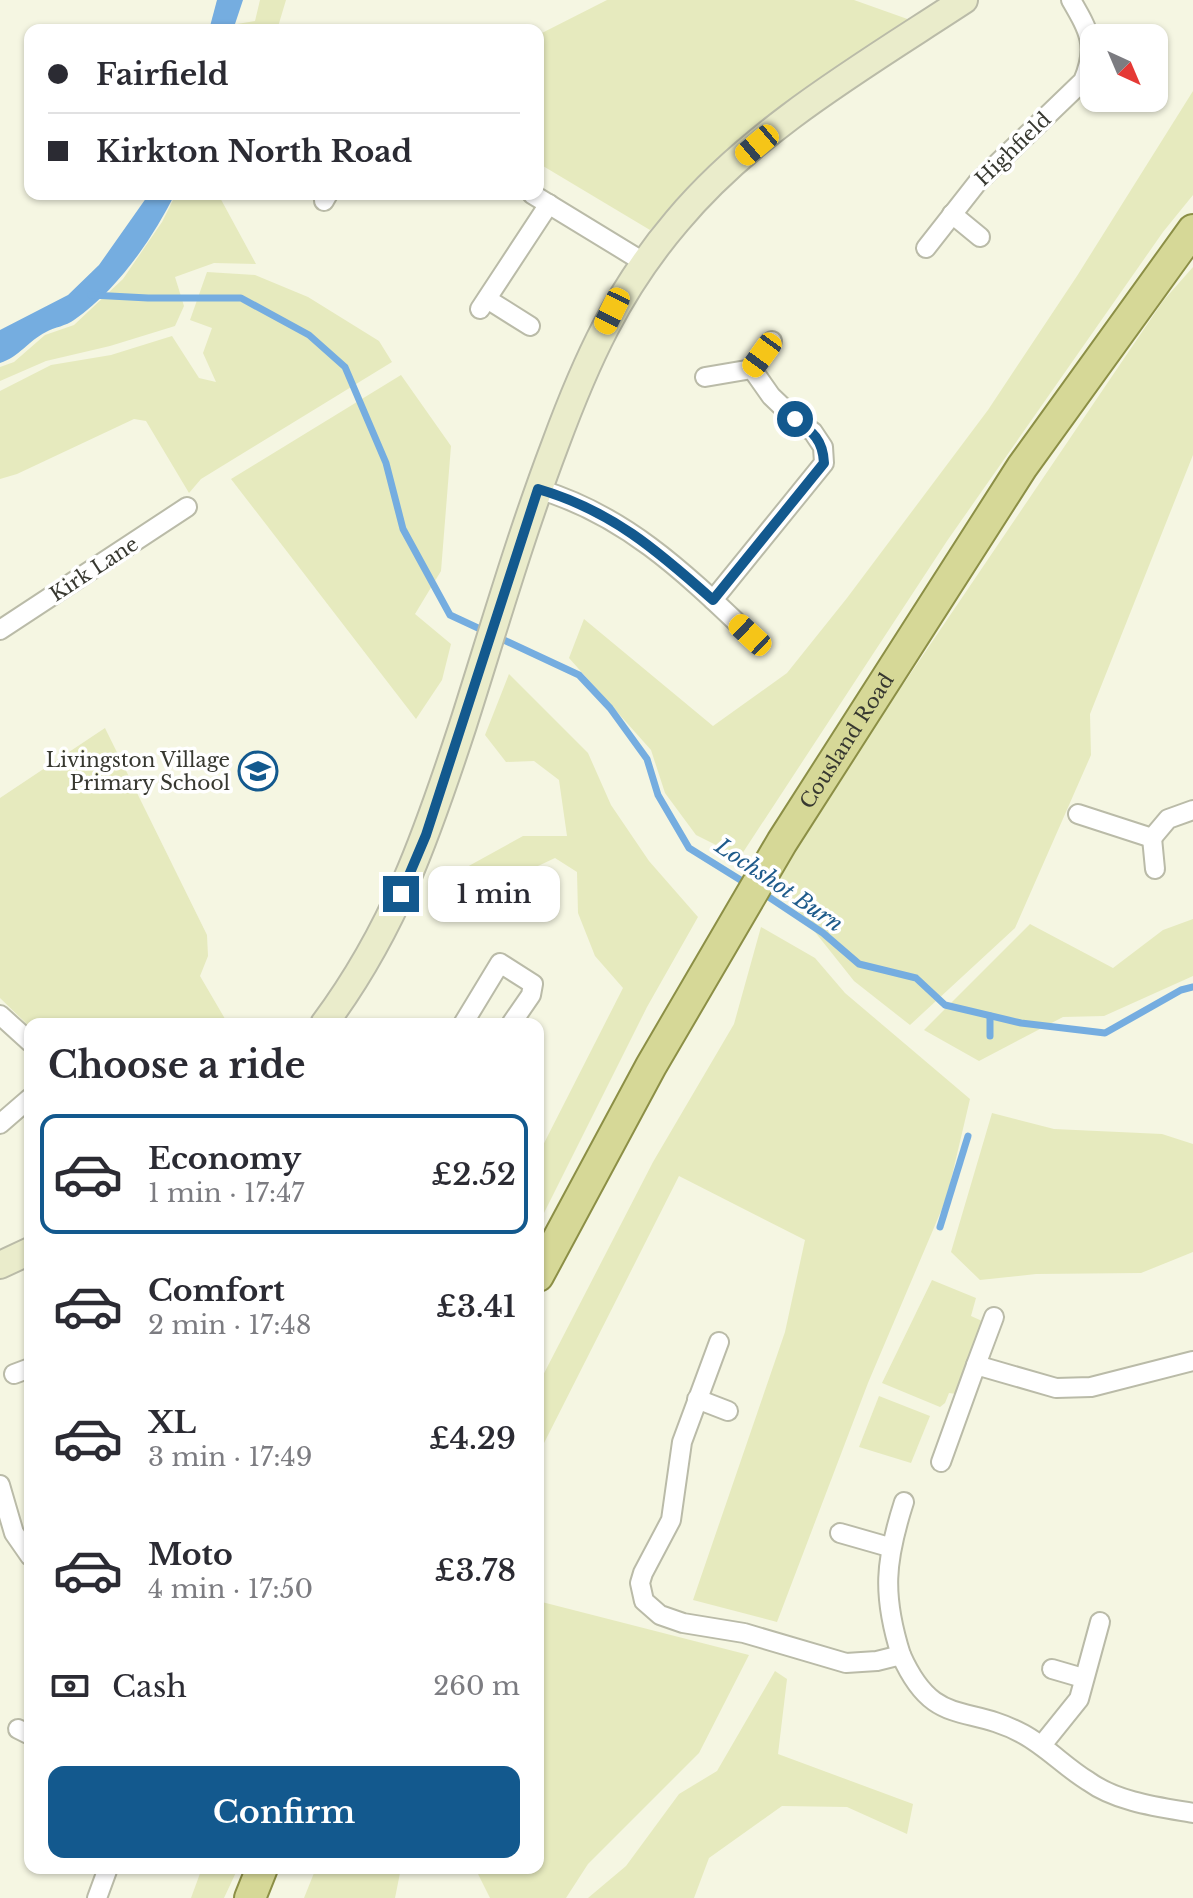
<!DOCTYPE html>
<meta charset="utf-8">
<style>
body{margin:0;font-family:"Libre Baskerville",serif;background:#f2f2f3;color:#2b2b33;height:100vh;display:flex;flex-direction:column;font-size:30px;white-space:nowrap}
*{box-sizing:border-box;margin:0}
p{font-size:26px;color:#7c7c81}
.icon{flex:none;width:44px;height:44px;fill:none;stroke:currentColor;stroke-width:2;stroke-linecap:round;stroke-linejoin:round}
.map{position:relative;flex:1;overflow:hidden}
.details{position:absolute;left:24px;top:1018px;width:520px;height:856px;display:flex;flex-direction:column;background:#fff;border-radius:16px;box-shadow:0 2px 6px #0004}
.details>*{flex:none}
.top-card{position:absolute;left:24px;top:24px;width:520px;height:176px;border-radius:16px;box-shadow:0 2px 6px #0004;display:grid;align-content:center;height:176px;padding:0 24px;background:#fff}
.needle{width:52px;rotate:136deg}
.tools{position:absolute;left:1080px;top:24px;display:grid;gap:16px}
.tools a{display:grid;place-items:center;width:88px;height:88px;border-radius:16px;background:#fff;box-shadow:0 2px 6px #0004;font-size:40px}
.end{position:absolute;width:36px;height:36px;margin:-18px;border:10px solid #13598e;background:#fff;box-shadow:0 0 0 4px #fff}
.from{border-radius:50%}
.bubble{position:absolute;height:56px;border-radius:16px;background:#fff;box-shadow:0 2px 6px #0004;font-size:26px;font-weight:600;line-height:56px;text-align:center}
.car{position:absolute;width:24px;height:48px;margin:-24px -12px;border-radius:10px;box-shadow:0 0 6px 2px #0007;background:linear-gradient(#f5c518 24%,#345 0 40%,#f5c518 0 76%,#345 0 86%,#f5c518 0)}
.top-card b{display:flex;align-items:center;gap:28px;height:76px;font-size:30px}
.top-card b+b{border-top:2px solid #e1e1e2}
.top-card i{width:20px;height:20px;background:#2b2b33}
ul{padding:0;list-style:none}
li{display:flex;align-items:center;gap:24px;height:120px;margin:0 16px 12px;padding:0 8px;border:4px solid transparent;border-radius:16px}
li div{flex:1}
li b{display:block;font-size:30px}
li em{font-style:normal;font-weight:600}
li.on{border-color:#13598e}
li>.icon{width:72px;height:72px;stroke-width:1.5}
h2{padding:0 24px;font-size:36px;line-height:96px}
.pay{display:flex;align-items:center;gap:20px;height:88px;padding:0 24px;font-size:30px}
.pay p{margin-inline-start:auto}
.action{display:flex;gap:16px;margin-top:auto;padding:16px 24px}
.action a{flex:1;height:92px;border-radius:16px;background:#13598e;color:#fff;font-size:32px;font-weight:600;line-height:92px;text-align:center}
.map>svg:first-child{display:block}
.green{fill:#e6eabe}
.water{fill:#75ade0}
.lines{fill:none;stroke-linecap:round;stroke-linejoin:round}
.stream{stroke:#75ade0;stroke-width:7}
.street-casing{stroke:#babba8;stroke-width:22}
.secondary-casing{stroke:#babba8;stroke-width:30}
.primary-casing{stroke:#8c8f46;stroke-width:34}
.street{stroke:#fff;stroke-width:18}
.secondary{stroke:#eaeccb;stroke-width:26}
.primary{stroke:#d6d897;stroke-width:30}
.route{stroke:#13598e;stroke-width:10}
.labels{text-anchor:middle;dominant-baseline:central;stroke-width:7;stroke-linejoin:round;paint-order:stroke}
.street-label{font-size:20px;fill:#373830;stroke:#fff}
.poi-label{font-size:20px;fill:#373830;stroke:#fff;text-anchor:end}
.water-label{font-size:22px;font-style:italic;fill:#1e5b8b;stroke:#fff}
</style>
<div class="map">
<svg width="1193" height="1898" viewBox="0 0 1193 1898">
<rect width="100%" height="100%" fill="#f5f6e2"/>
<g class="green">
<path d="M260,0H286L277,30H235L237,24L255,21Z"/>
<path d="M607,0H854L913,21L790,103L707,170L650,230L538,163V35Z"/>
<path d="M1193,91V195L1163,232L947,541L740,857L696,835L665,793L651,750L569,658L584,619L713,726L787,673L847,598L988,410L1077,276Z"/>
<path d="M176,194H218L256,264L214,263L175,277L184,306L175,326L110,346L46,361L0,381V367L14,362L45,335L74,325L123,279L162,222Z"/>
<path d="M1193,267V455L1090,714L1091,755L1015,928L910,1025L854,981L772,878L1163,301Z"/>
<path d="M207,272L255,275L308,297L379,341L392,362L201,479L189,493L146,421L134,419L17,474L0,479V391L51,365L111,355L172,336L199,378L216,382L203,353L212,328L190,320Z"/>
<path d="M401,375L451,446L441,571L415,614L451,644L442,680L416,719L231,479Z"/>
<path d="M509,674L588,753L611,805L649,861L698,917L647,1007L538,1225V1155L623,988L595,956L578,913L577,872L555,858L538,866L515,903L456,873L523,836H567L559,780L534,761L506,762L485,735Z"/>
<path d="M105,728L207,935L208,956L200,976L228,1024H30V1027L0,998V798Z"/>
<path d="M1193,919V976L1104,1016L1063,1017L979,1061L924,1030L1030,924L1113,968L1163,930Z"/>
<path d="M761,927L815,958L845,993L970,1099L947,1197L868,1383L777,1622L693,1600L785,1332L805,1240L679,1176L538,1455V1385L653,1162L734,1024Z"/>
<path d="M992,1113L1054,1129L1162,1134L1193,1144V1252L1141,1273L1036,1274L980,1280L951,1252Z"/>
<path d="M932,1280L976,1298L971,1316L982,1321L956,1394L949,1393L945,1403L940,1407L882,1383Z"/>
<path d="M879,1396L930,1416L911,1463L859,1447Z"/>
<path d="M538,1601L749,1655L699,1753L588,1864L566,1898H490L475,1868H538Z"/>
<path d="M775,1671L787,1679L778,1754L913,1804L907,1834L847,1807L782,1806L709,1858L694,1898H588L626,1866L679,1794L717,1771Z"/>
<path d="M202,1868H238L224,1898H191Z"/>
<path d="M316,1868H401L395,1898H304Z"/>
</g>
<g class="water">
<path d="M217,0H243L233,30H209Z"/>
<path d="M149,194H175C151,241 118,289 74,320C66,326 55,327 46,332C28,341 19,357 0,363V330L68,295L99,265Z"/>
</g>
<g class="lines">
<g class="stream">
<path d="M91,295L148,298H241L309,335L345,367L386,463L403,529L450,615L579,675L610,708L647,759L658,795L689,848L747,884"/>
<path d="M761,892L823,933L859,964L916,978L945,1005L1021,1023L1105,1033L1181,990L1193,987"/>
<path d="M990,1036V1016"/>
<path d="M940,1227L968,1136"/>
</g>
<defs>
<g id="street">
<path d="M532,194L645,263"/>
<path d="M324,201L328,194"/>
<path d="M952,214L980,237"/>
<path d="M926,248L977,183L1083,81C1098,46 1089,31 1071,0"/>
<path d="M487,299L530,326"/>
<path d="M480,309L549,204"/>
<path d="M752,369L772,341"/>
<path d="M705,377L752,369L771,396L795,419L813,432L823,447L824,463L713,600"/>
<path d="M538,489C626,515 686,574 750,635"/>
<path d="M0,630L187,507"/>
<path d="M1078,814L1152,838L1168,819L1193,810"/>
<path d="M1152,838L1155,869"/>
<path d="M0,1015L30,1042"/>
<path d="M463,1024L500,963L533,984L531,995L511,1024"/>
<path d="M0,1124L30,1098"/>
<path d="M719,1342L682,1442L671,1520L643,1573L640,1583L644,1601L660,1615L683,1623L744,1633L846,1663L877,1661L901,1655C934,1729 966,1703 1023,1734C1047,1747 1065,1767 1088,1781C1117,1802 1158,1807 1193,1813"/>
<path d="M976,1365L994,1317"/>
<path d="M14,1374L30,1368"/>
<path d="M697,1399L728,1411"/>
<path d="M941,1462L976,1365L1056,1388L1091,1387L1193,1361"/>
<path d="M0,1485L14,1533L30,1556"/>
<path d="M840,1533L889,1547"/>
<path d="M901,1655C882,1595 885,1561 904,1502"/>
<path d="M1052,1669L1083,1678"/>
<path d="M18,1729L28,1734"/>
<path d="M1042,1745L1079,1699L1100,1622"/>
<path d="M97,1898L108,1868"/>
</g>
<g id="secondary">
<path d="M324,1024C394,930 427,835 463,725C493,631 520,537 555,445C586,361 618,290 677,221C754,129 865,65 964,0"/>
<path d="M0,1265L30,1251"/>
</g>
<g id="primary">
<path id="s1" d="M538,1276L651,1066L782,842L1022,467L1193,230"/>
<path d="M250,1898L262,1868"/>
</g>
</defs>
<use href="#street" class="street-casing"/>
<use href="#secondary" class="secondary-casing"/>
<use href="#primary" class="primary-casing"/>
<use href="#street" class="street"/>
<use href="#secondary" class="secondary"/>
<use href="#primary" class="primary"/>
</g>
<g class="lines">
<path class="route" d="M401,894L426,835L538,489C611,510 658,551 713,600L824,463C823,440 813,432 795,419"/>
</g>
<defs>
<symbol id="school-ring" viewBox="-11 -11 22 22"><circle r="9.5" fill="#fff" stroke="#13598e" stroke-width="1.5"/><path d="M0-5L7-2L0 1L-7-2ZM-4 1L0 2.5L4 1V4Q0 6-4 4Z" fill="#13598e"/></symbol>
</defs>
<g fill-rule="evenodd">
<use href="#school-ring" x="236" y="749" width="44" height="44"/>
</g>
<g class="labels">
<g class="street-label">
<text transform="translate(1013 149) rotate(-44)">Highfield</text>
<text transform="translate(94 569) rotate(-33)">Kirk Lane</text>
<text stroke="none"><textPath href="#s1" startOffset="618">Cousland Road</textPath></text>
</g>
<g class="poi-label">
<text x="230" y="760">Livingston Village<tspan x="230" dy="23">Primary School</tspan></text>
</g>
<g class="water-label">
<text transform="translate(779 885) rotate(34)">Lochshot Burn</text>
</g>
</g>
</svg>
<div class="tools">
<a><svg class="needle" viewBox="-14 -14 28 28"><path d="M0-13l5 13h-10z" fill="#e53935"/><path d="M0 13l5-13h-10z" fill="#7c7c81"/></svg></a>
</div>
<i class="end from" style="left:795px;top:419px"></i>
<i class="end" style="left:401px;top:894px"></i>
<div class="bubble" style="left:428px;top:866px;width:132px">1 min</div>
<i class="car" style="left:757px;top:145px;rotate:230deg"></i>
<i class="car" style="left:612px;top:311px;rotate:206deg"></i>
<i class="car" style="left:762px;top:355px;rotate:216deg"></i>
<i class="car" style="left:750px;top:635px;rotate:313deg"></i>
<div class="top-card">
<b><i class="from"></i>Fairfield</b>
<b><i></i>Kirkton North Road</b>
</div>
<section class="details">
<h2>Choose a ride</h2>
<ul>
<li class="on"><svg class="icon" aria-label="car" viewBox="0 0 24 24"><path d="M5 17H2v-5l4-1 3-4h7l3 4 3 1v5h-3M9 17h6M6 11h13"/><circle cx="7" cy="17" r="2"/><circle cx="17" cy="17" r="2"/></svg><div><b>Economy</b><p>1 min · 17:47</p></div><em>£2.52</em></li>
<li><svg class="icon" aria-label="car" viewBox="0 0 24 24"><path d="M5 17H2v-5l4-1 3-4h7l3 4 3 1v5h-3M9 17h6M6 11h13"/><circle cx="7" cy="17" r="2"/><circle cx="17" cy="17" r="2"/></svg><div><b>Comfort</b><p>2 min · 17:48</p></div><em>£3.41</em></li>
<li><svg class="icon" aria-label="car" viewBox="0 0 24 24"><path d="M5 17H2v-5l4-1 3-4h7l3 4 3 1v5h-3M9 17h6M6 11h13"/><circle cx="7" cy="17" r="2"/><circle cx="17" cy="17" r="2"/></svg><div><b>XL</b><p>3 min · 17:49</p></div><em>£4.29</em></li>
<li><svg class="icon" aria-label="car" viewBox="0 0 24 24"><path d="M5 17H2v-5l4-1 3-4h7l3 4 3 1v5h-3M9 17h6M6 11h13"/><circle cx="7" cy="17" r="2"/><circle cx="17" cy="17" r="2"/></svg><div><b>Moto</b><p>4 min · 17:50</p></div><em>£3.78</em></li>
</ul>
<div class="pay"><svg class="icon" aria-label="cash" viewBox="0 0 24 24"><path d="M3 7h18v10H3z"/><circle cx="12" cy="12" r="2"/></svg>Cash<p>260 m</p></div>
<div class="action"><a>Confirm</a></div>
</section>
</div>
